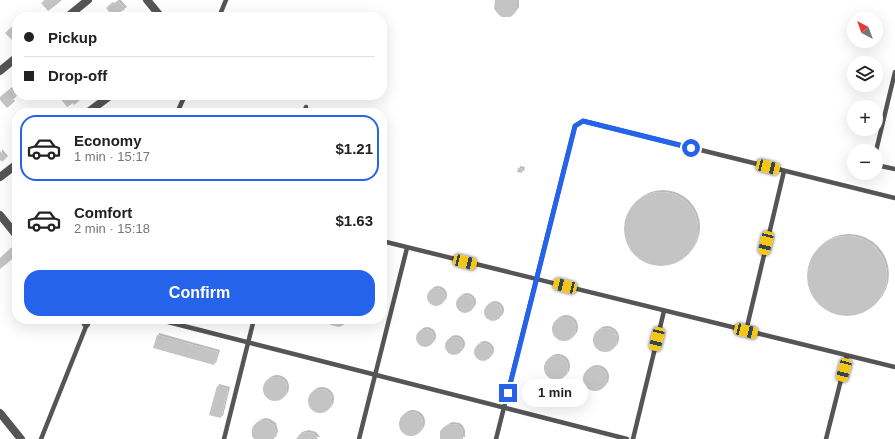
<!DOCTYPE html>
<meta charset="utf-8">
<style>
body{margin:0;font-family:Helvetica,sans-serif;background:#f6f6f6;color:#222;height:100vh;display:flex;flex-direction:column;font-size:15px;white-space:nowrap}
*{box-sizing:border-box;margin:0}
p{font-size:13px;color:#767676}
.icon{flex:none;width:22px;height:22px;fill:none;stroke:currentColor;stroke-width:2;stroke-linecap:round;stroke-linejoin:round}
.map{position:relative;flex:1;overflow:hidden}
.details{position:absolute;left:12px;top:108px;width:375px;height:216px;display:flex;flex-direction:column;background:#fff;border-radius:16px;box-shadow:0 4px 16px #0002}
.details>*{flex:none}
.hud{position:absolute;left:12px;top:12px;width:375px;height:88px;border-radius:16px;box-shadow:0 4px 16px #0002;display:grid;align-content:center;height:88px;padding:0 12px;background:#fff}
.needle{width:26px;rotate:319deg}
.fabs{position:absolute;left:847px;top:12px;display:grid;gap:8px}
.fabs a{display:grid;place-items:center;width:36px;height:36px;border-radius:50%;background:#fff;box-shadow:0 4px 16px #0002;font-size:20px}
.end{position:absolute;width:18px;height:18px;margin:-9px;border:5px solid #2563eb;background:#fff;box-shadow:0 0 0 2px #fff}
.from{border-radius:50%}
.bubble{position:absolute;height:28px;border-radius:14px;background:#fff;box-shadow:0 4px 16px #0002;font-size:13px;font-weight:700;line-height:28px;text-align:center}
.car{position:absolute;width:12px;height:24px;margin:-12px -6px;border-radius:5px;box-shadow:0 0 3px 1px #0007;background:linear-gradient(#f5c518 24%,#345 0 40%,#f5c518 0 76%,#345 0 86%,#f5c518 0)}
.hud b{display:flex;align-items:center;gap:14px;height:38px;font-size:15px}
.hud b+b{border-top:1px solid #e0e0e0}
.hud i{width:10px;height:10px;background:#222}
ul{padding:7px 0 0;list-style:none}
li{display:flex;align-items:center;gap:12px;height:66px;margin:0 8px 6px;padding:0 4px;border:2px solid transparent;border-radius:16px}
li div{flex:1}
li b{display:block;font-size:15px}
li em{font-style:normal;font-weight:700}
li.on{border-color:#2563eb}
li>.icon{width:36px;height:36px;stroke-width:1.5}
.button{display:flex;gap:8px;margin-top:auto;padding:8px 12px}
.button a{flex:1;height:46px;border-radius:16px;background:#2563eb;color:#fff;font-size:16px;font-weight:700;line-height:46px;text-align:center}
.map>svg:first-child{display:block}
.building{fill:#c4c4c4;filter:url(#shadow)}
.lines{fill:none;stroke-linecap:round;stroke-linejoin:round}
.service{stroke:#555;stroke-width:4.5}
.minor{stroke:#555;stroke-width:8}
.route{stroke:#2563eb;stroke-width:5}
</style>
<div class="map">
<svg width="895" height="439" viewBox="0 0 895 439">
<defs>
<filter id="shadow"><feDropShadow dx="2" dy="-2" stdDeviation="0" flood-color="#0004"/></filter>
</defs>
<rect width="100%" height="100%" fill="#fff"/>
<g class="building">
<path d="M45,0H58L60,2L48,11L41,3Z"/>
<path d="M495,0H517V9L513,15L510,17H502L499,15L494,9Z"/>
<path d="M118,1L125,9L113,17L106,8L111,4L112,5Z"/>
<path d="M16,23L17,36L12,40L5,33Z"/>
<path d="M10,89L16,97L11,101L13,103L7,108L0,100V97Z"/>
<path d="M64,95H75L79,101L74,105L73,103L67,107L60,98Z"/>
<path d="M0,151L6,158L2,162L1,160L0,161Z"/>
<path d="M518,168L523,169L522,173L517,172Z"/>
<circle cx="661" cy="229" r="37"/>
<circle cx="847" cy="276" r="40"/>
<path d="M10,249L16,256L0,269V258Z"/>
<circle cx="436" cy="297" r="9"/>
<circle cx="465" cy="304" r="9"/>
<circle cx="493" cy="312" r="9"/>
<circle cx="564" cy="329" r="12"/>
<path d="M326,319H349L347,323L339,327L331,325Z"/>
<circle cx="605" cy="340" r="12"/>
<circle cx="425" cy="338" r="9"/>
<path d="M157,335L218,352L214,365L153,348Z"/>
<circle cx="454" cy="346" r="9"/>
<circle cx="483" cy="352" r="9"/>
<circle cx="556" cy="368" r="12"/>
<circle cx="595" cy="379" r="12"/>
<circle cx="275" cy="389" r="12"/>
<path d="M217,386L228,389L221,418L209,415Z"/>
<circle cx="320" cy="401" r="12"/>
<circle cx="411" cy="424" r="12"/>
<path d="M264,420L268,421L274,425L276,433L274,439H254L252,436V429L254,425L260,421Z"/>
<path d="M450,424L458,425L461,428L463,432V439H440V431L443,428Z"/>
<path d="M307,432L314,434L318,439H296L300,434Z"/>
</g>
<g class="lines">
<g class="service">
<path d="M219,17L226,0"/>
<path d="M177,113L185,95"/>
<path d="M304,113L306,107"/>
<path d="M876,151L895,72"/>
<path d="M876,165L895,169"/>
<path d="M382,241L895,367"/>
<path d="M165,319L168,322L627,439"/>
<path d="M746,331L784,171"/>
<path d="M41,439L89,319"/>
<path d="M224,439L254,319"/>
<path d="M359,439L407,248"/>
<path d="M496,439L575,126L583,121L895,198"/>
<path d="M633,439L664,311"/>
<path d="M826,439L847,356"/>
</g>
<g class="minor">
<path d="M147,0L161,17"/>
<path d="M67,17L88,0"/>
<path d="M0,71L17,57"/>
<path d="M87,113L111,95"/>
<path d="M0,177L17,164"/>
<path d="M0,215L17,236"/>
<path d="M83,319L86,324"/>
<path d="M0,413L21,439"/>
</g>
</g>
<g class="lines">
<path class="route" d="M508,393L575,126L583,121L691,148"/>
</g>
</svg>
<div class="fabs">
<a><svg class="needle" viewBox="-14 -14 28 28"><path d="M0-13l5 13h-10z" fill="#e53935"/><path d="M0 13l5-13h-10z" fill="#767676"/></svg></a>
<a><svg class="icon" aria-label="layers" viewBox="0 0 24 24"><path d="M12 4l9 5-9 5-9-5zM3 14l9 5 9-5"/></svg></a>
<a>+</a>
<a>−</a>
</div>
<i class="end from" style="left:691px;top:148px"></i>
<i class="end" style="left:508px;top:393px"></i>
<div class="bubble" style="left:522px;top:379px;width:66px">1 min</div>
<i class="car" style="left:768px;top:167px;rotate:104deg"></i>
<i class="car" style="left:766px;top:243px;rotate:194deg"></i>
<i class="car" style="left:465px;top:262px;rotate:104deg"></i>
<i class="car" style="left:565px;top:286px;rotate:284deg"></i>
<i class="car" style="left:746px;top:331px;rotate:104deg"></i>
<i class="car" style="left:657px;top:339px;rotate:194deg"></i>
<i class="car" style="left:844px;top:370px;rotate:195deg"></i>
<div class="hud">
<b><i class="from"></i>Pickup</b>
<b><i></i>Drop-off</b>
</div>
<section class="details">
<ul>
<li class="on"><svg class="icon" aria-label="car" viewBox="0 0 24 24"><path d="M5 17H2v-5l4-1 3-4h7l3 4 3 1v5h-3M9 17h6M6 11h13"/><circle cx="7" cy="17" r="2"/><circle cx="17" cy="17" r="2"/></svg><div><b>Economy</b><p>1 min · 15:17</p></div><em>$1.21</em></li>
<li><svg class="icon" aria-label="car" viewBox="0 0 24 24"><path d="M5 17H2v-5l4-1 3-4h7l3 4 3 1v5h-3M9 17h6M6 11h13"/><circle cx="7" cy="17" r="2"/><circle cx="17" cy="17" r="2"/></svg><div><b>Comfort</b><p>2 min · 15:18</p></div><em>$1.63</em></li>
</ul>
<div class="button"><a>Confirm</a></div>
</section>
</div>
